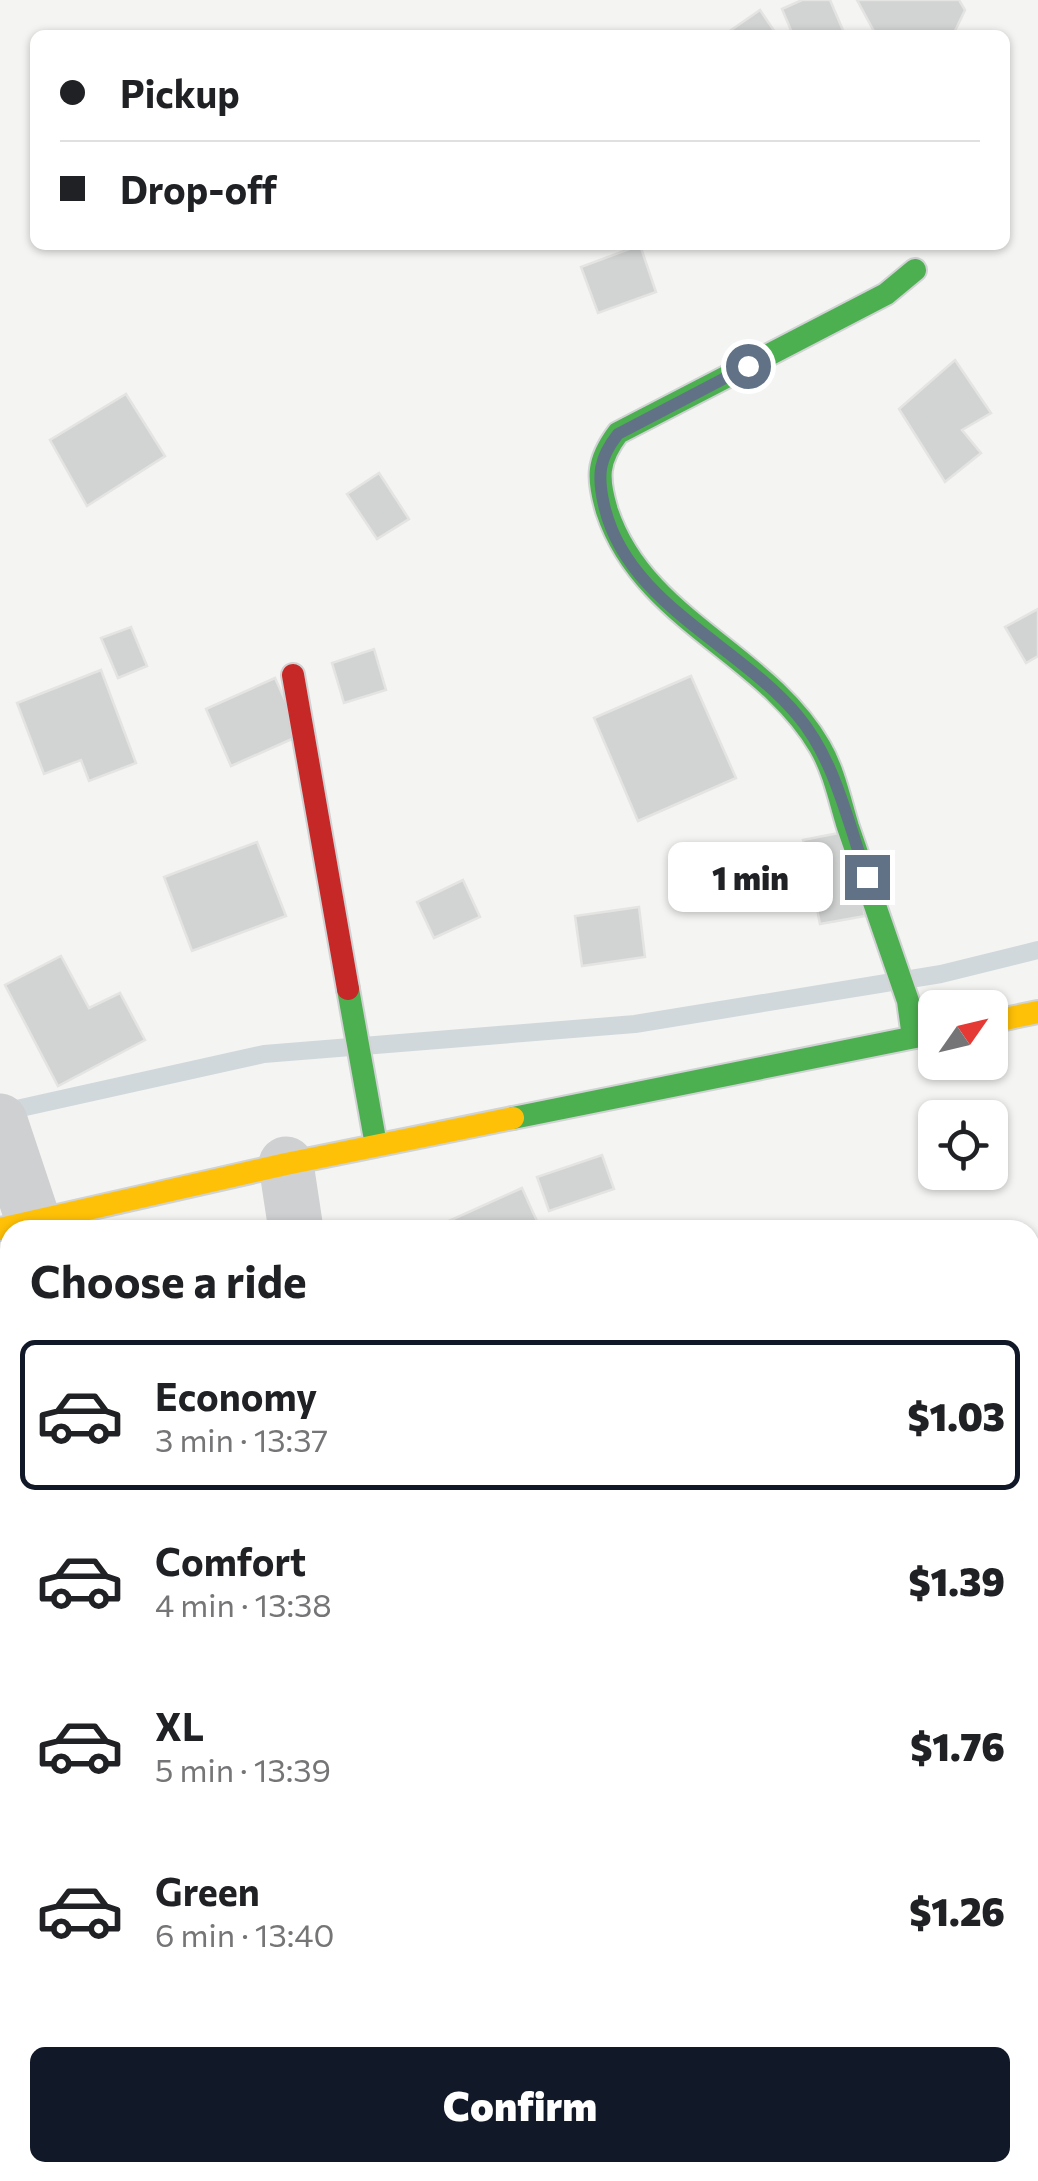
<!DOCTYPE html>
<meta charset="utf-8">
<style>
body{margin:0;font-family:Commissioner,sans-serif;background:#f2f2f2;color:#202124;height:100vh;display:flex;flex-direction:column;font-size:38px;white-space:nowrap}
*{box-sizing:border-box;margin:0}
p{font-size:32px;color:#757577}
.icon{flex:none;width:55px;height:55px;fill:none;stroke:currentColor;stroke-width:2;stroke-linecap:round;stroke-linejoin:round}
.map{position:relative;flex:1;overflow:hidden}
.sheet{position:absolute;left:0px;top:1220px;width:1040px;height:962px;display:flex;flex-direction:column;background:#fff;border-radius:30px 30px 0 0;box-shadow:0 2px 8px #0004}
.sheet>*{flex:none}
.hud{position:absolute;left:30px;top:30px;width:980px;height:220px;border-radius:15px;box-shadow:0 2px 8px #0004;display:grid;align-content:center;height:220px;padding:0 30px;background:#fff}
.needle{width:65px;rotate:56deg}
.buttons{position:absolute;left:918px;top:990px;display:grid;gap:20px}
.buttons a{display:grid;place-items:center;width:90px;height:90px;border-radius:15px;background:#fff;box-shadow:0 2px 8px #0004;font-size:50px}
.end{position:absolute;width:45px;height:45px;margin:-22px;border:12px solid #617286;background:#fff;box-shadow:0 0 0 5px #fff}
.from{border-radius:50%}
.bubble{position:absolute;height:70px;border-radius:15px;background:#fff;box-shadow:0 2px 8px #0004;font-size:32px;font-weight:800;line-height:70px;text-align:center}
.hud b{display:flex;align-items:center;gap:35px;height:95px;font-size:38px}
.hud b+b{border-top:2px solid #e0e0e0}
.hud i{width:25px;height:25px;background:#202124}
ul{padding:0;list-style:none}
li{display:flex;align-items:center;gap:30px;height:150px;margin:0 20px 15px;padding:0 10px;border:5px solid transparent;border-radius:15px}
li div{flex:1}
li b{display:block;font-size:38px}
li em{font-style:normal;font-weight:800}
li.current{border-color:#111827}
li>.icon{width:90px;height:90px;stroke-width:1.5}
h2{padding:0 30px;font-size:45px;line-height:120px}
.primary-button{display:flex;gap:20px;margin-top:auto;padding:20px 30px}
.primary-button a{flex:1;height:115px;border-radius:15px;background:#111827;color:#fff;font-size:40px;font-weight:800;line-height:115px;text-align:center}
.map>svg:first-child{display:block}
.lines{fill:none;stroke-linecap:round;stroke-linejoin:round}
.stream{stroke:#d1d8dc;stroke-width:18}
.building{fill:#d2d3d3;stroke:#e4e4e2;stroke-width:2.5}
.fast-casing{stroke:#d0d2d3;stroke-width:26}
.slow-casing{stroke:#d0d2d3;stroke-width:26}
.jam-casing{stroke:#d0d2d3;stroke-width:26}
.street{stroke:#cfd0d1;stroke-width:55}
.fast{stroke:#4caf50;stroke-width:22}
.slow{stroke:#ffc107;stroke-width:22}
.jam{stroke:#c62828;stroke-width:22}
.route{stroke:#617286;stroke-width:12}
</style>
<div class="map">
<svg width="1038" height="2181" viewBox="0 0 1038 2181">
<rect width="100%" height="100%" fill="#f4f5f2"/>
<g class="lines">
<path class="stream" d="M3,1112L264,1054L635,1024L941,974L1038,950"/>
</g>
<g class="building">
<path d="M802,0H830L845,35H793L782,9Z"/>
<path d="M857,0H959L965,10L953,35H876Z"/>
<path d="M760,10L777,35H724Z"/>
<path d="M640,245L656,292L598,313L581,267Z"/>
<path d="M955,360L991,413L962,430L981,453L945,482L899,409Z"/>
<path d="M126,394L165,456L87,506L50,440Z"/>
<path d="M379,473L409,519L377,539L347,494Z"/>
<path d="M1038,609V656L1026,663L1005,627Z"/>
<path d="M131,627L147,666L118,678L101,638Z"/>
<path d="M374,649L386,690L344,703L332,663Z"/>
<path d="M101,670L136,763L89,781L81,760L44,774L17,703Z"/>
<path d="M691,676L736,778L638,821L594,718Z"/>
<path d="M275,678L301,735L231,766L206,709Z"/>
<path d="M849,831L865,916L820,924L803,840Z"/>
<path d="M257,842L286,916L192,951L164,877Z"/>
<path d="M463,880L480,917L434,938L417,902Z"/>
<path d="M639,907L645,957L582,966L575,916Z"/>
<path d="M61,956L89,1008L120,993L145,1040L58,1086L5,985Z"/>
<path d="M602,1155L614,1189L549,1211L537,1177Z"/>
<path d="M522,1188L541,1230H429Z"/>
<path d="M0,1899L10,1914V1934L0,1941Z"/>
<path d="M10,1954V2016L0,2021V1959Z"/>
<path d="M8,2049L10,2103L0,2107V2053Z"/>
<path d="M51,2172L55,2181H32L48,2172Z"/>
<path d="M254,2172H353L358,2181H258Z"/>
<path d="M375,2172H476L456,2181H378Z"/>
</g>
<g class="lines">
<defs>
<g id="fast">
<path d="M348,989L376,1145"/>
<path d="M913,1037L908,1001C888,943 868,885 848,827C840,801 834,771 820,747C766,653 643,620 607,511C597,478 597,461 618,433L886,294L915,270"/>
<path d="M513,1118L935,1033"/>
</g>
<g id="slow">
<path d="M990,1022L1038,1012"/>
<path d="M0,1229L286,1164L513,1118"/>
</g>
<path id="jam" d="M293,675L348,989"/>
</defs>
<use href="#fast" class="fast-casing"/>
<use href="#slow" class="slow-casing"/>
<use href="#jam" class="jam-casing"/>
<g class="street">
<path d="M0,1121L33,1220"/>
<path d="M286,1164L296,1230"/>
<path d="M0,1641L10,1638"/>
<path d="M0,1869L10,1864"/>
<path d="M925,2172L935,2181"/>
</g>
<use href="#fast" class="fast"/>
<use href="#slow" class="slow"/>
<use href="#jam" class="jam"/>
</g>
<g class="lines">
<path class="route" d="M748,366L618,434C599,458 597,475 604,505C626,603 738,644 798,716C835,760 848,823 867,877"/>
</g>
</svg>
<div class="buttons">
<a><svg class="needle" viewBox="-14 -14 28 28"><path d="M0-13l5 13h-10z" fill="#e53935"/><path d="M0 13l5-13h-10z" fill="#757577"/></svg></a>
<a><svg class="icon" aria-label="locate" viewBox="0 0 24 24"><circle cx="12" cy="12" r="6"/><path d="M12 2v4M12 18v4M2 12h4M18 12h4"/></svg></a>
</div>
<i class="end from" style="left:748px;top:366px"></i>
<i class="end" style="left:867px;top:877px"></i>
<div class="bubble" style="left:668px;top:842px;width:165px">1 min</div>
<div class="hud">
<b><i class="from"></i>Pickup</b>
<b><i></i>Drop-off</b>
</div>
<section class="sheet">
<h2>Choose a ride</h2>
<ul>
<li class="current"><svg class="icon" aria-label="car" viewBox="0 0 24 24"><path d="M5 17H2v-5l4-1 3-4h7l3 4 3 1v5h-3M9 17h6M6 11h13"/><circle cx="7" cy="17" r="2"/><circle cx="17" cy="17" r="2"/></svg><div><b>Economy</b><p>3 min · 13:37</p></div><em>$1.03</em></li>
<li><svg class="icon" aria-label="car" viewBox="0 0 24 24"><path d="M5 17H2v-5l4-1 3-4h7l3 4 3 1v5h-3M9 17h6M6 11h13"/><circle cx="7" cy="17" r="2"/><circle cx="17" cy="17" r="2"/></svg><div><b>Comfort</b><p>4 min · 13:38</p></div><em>$1.39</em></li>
<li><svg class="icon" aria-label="car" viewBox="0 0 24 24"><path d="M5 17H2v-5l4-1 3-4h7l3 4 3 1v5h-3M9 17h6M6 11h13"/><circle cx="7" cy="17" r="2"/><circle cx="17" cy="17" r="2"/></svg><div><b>XL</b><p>5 min · 13:39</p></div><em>$1.76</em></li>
<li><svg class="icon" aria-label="car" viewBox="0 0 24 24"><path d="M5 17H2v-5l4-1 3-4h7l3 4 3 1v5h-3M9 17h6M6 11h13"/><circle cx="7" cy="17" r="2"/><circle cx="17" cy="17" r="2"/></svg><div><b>Green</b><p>6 min · 13:40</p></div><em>$1.26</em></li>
</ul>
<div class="primary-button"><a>Confirm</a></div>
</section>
</div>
